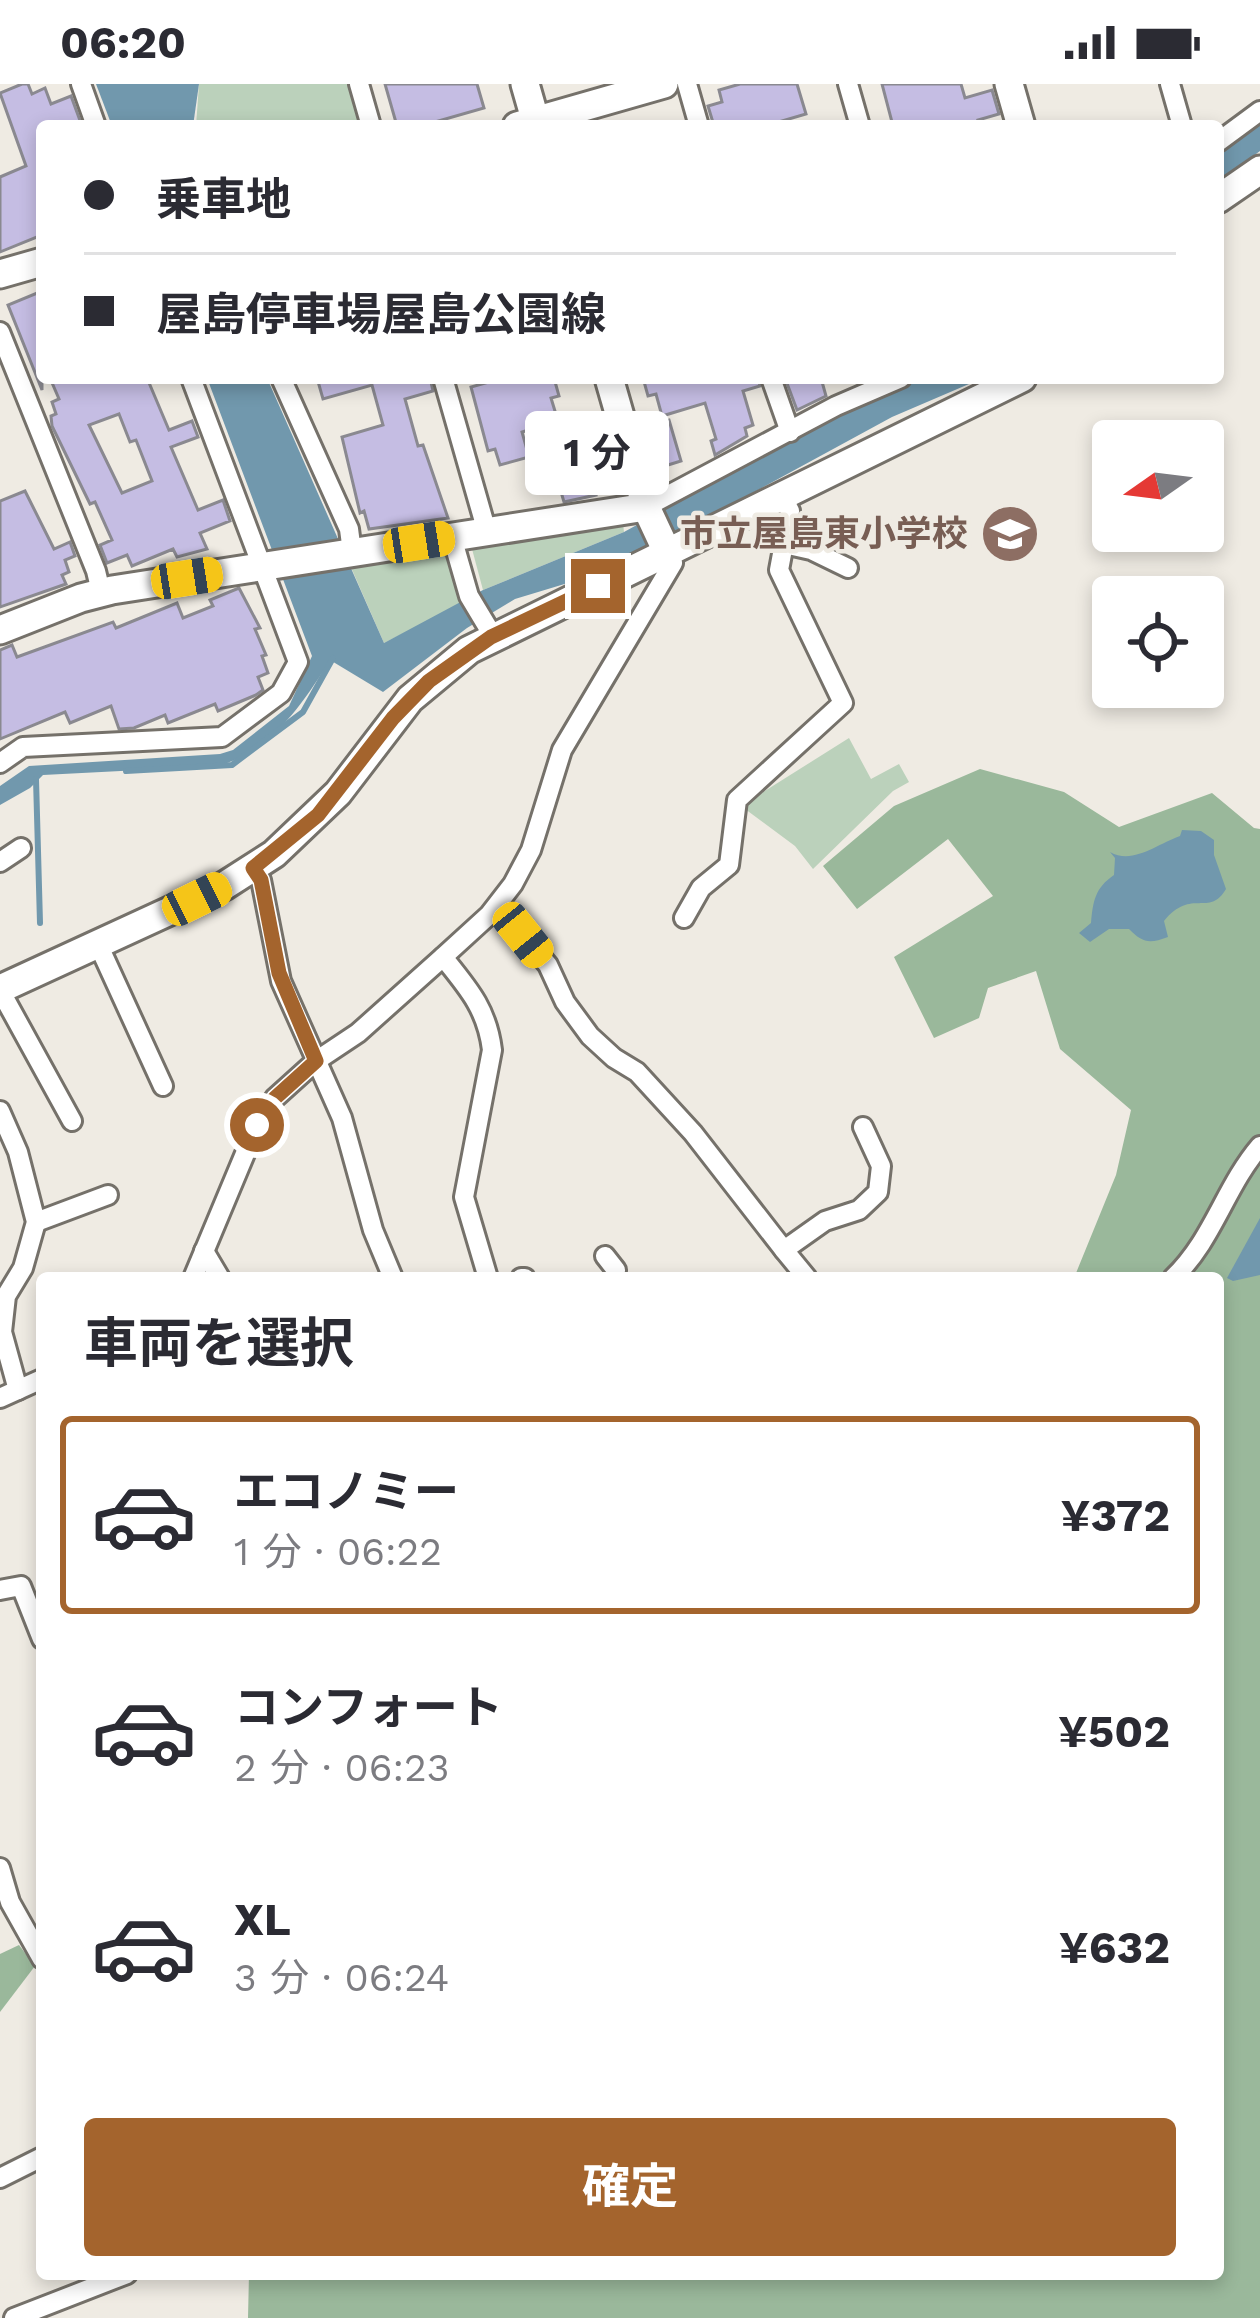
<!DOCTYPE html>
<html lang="ja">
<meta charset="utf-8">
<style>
body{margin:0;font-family:"Work Sans","Noto Sans JP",sans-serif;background:#f7f7f7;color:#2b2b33;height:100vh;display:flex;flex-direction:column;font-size:45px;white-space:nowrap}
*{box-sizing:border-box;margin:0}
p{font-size:39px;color:#7c7c81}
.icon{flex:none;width:66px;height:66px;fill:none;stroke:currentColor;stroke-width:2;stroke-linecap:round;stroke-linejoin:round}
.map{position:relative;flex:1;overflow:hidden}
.sheet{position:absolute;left:36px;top:1188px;width:1188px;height:1008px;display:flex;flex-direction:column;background:#fff;border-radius:12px;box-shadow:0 6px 18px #0003}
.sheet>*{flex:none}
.top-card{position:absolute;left:36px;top:36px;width:1188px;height:264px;border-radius:12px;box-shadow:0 6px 18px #0003;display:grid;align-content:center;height:264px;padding:0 48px;background:#fff}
.needle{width:78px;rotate:256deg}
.fabs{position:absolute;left:1092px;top:336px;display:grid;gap:24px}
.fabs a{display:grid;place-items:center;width:132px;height:132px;border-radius:12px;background:#fff;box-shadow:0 6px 18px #0003;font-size:60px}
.end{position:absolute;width:54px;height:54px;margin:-27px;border:15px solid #a4642d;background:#fff;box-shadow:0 0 0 6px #fff}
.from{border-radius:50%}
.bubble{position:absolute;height:84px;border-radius:12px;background:#fff;box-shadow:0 6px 18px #0003;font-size:39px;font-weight:700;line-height:84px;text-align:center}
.car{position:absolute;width:36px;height:72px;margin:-36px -18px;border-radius:15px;box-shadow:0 0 9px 3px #0007;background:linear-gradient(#f5c518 24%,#345 0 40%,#f5c518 0 76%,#345 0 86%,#f5c518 0)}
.top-card b{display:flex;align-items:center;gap:42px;height:114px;font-size:45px}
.top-card b+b{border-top:3px solid #e1e1e2}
.top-card i{width:30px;height:30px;background:#2b2b33}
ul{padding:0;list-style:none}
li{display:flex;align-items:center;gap:36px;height:198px;margin:0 24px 18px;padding:0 24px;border:6px solid transparent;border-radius:12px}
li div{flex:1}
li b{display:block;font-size:45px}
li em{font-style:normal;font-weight:700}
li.selected{border-color:#a4642d}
li>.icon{width:108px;height:108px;stroke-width:1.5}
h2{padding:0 48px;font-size:54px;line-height:144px}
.button{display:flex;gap:24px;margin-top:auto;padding:24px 48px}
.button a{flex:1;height:138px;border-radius:12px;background:#a4642d;color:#fff;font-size:48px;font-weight:700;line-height:138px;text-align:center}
.status{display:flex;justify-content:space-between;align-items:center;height:84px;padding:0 60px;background:#fff;direction:ltr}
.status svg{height:33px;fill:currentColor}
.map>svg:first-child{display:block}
.green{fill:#bbd1bb}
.forest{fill:#9ab89b}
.water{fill:#7198ad}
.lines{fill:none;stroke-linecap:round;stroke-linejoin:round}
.stream{stroke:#7198ad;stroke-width:6}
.building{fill:#c5bde3;stroke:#8a8990;stroke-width:3;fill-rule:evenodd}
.street-casing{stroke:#75716a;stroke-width:24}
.secondary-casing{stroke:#75716a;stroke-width:33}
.street{stroke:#fff;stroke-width:18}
.secondary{stroke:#fff;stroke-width:27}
.route{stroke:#a4642d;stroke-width:15}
.labels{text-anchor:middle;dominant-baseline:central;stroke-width:9;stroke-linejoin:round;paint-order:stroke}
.education-label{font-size:36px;font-weight:bold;fill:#785e54;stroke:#efebe3;text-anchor:end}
</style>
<div class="status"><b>06:20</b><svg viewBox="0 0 49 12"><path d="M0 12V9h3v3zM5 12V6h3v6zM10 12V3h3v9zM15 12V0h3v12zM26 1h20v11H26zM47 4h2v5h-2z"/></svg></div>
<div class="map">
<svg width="1260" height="2234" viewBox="0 0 1260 2234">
<rect width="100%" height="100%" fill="#efebe3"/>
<g class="green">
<path d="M199,0H352L364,42H196Z"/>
<path d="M623,439L624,448L483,506L472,465Z"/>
<path d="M446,467L463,520L384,559L350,481Z"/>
<path d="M849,654L871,695L899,680L909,698L893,707L813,785L795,762L741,722Z"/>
</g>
<g class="forest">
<path d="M980,685L1064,708L1119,743L1212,709L1254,744L1260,745V2234H248L249,2190H1218V1194H1074L1116,1091L1131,1026L1060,965L1036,887L988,904L979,934L934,954L894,873L993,812L948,755L857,825L823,782L894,722Z"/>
<path d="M19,1861L35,1882L0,1928V1870Z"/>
</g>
<g class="water">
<path d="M96,0H199L193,42H112Z"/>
<path d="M1260,33V67L1218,98V64Z"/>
<path d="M207,294H267L384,559L483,506L624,448L866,316L915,294H983L892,333L648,466L581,495L515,515L467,544L383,608L330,576C303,620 271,667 218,682L43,691L30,704L0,721V702L29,682L220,670L233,666L289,622L312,572Z"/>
<path d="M1182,746L1201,747L1214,756V771L1226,805C1209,834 1192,803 1164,837L1168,853C1149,860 1143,859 1129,845H1109L1090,858L1079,849L1091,839C1093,817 1095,804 1114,791L1115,774L1110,768C1133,781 1157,760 1180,752Z"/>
<path d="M1260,1134V1191L1233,1197L1227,1194Z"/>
</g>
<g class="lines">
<g class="stream">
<path d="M126,687L232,681L303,628L333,574"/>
<path d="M36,695L40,839"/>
</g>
</g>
<g class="building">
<path d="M22,0H28L32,10L45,4L51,20L71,12L82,42H42V151L0,168V93L26,82L0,9Z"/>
<path d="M385,0H477L484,24L421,42H397Z"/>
<path d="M740,0H797L806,30L765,42H714L708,22L722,18L719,6Z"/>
<path d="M882,0H961L965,14L992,6L999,30L978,36L980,42H893Z"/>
<path d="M42,207V306L8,221Z"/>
<path d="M50,294H147L169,346L192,337L198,353L171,363L198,426L223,416L230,437L200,449L207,465L177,473L173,465L132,482L127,471L107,479L100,461L112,456L95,418L90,420L52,342L51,332L56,330L52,318L59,315ZM119,330L130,358L136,356L152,397L122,409L89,341Z"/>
<path d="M317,294H430L433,307L405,315L418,362L423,361L448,434L369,445L364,427L360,429L342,353L383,341L372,301L323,315Z"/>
<path d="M503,294H554L559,312L551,314L558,337L522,348L529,373L500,381L495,365L488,367L471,303Z"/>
<path d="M643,294H758L760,302L743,307L753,341L745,344L747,352L715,371L711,357L716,355L705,319L662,332L656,310L648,312Z"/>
<path d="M785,294H821L826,312L797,326Z"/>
<path d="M669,336L681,377L655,385L645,350L654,348L652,341Z"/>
<path d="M608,354L616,383L595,389L596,395L592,396L596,411L564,418L550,371Z"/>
<path d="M25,407L54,465L70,458L75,472L65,476L69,488L62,491L66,500L0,523V417Z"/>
<path d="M239,504L260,544L255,545L266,571L262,572L268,589L258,593L263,606L256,611L218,627L215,620L168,639L165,631L134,644L119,645L111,622L70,639L65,628L0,655V566L12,561L17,573L113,538L116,544L177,519L183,534L213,522L210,516Z"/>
</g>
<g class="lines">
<defs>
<g id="street">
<path d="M81,0L96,42"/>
<path d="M359,0L371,42"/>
<path d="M687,0L699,42"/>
<path d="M848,0L860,42"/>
<path d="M1170,0L1182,42"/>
<path d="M1218,58L1260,27"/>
<path d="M0,248L96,487L101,508"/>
<path d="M281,294L349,445L352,468"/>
<path d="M443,294L487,448"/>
<path d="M771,294L790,348"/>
<path d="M646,423L836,322L901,294"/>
<path d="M452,453L469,512L493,552"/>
<path d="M784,460L811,466L848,484"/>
<path d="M0,679L23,663L222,653L281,609L298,578L191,294"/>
<path d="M0,778L21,764"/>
<path d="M253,785L261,796L281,897L342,1034L373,1146L393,1194"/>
<path d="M498,821L548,881L565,918L590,952L614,974L637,988L693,1049L784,1166L825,1137L859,1126L878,1108L881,1082L863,1043"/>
<path d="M684,834L701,804L729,781L737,716L843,619L779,486L790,427L782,412"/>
<path d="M98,860L163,1002"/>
<path d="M443,873C468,904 487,925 492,966L464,1113L488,1194"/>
<path d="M0,906L72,1037"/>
<path d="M0,1027L18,1068L36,1138L23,1184L6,1212L2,1248L18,1306"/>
<path d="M36,1138L108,1111"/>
<path d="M784,1166L807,1194"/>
<path d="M204,1167L220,1194"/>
<path d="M605,1172L616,1186L615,1194"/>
<path d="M193,1194L257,1041L275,1014L316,977L358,949L443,873L489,831L513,800L531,766L562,666L673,479L667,468"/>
<path d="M521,1194H525"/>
<path d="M1173,1194C1213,1156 1225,1103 1260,1062"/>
<path d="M0,1314L42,1295"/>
<path d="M0,1506L21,1502L42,1555"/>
<path d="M0,1784L10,1818L42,1875"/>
<path d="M0,2094L42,2073"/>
<path d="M14,2234L127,2190"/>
</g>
<g id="secondary">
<path d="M525,0L537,42"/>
<path d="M1009,0L1021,42"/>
<path d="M517,42L664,0"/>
<path d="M1218,115L1260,86"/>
<path d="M0,190L42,178"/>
<path d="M609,294L646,423L667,468"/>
<path d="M0,546L81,514L112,506L646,423"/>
<path d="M0,905L224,802L274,770L338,709L410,615L469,566L1022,294"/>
</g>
</defs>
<use href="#street" class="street-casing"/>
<use href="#secondary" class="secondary-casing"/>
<use href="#street" class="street"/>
<use href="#secondary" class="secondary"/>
</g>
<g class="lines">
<path class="route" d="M257,1041L275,1014L316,977L279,889L261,796L253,784L318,731L393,634L429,597L491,553L598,502"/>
</g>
<defs>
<symbol id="school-disc" viewBox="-11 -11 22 22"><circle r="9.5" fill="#8d6e63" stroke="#efebe3"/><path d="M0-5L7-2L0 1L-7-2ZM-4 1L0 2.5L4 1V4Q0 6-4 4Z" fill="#fff"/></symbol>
</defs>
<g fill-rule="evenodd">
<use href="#school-disc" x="977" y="417" width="66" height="66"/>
</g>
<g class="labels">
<g class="education-label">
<text x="968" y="450">市立屋島東小学校</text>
</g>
</g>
</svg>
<div class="fabs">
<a><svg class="needle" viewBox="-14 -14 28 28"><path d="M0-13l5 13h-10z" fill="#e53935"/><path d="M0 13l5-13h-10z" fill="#7c7c81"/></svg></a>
<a><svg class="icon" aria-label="locate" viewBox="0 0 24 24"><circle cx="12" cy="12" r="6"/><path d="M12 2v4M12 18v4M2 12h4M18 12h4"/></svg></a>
</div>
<i class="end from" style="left:257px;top:1041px"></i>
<i class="end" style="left:598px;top:502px"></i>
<div class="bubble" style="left:525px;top:327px;width:144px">1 分</div>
<i class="car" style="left:419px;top:458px;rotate:81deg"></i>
<i class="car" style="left:187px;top:494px;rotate:81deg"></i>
<i class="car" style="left:197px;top:815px;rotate:64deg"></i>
<i class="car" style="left:523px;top:851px;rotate:141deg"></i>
<div class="top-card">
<b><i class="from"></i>乗車地</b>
<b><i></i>屋島停車場屋島公園線</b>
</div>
<section class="sheet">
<h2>車両を選択</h2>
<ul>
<li class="selected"><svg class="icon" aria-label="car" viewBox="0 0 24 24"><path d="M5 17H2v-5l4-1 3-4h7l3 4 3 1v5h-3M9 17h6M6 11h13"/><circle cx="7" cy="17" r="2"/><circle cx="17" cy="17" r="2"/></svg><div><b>エコノミー</b><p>1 分 · 06:22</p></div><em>¥372</em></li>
<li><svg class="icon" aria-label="car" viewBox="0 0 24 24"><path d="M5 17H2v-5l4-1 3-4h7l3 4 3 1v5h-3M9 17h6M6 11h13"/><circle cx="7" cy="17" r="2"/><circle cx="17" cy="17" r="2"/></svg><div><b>コンフォート</b><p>2 分 · 06:23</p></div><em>¥502</em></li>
<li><svg class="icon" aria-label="car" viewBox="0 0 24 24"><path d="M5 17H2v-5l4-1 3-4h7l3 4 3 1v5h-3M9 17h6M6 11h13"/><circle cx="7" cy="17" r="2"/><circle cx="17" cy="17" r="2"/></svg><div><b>XL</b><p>3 分 · 06:24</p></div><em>¥632</em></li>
</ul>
<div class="button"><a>確定</a></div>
</section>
</div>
